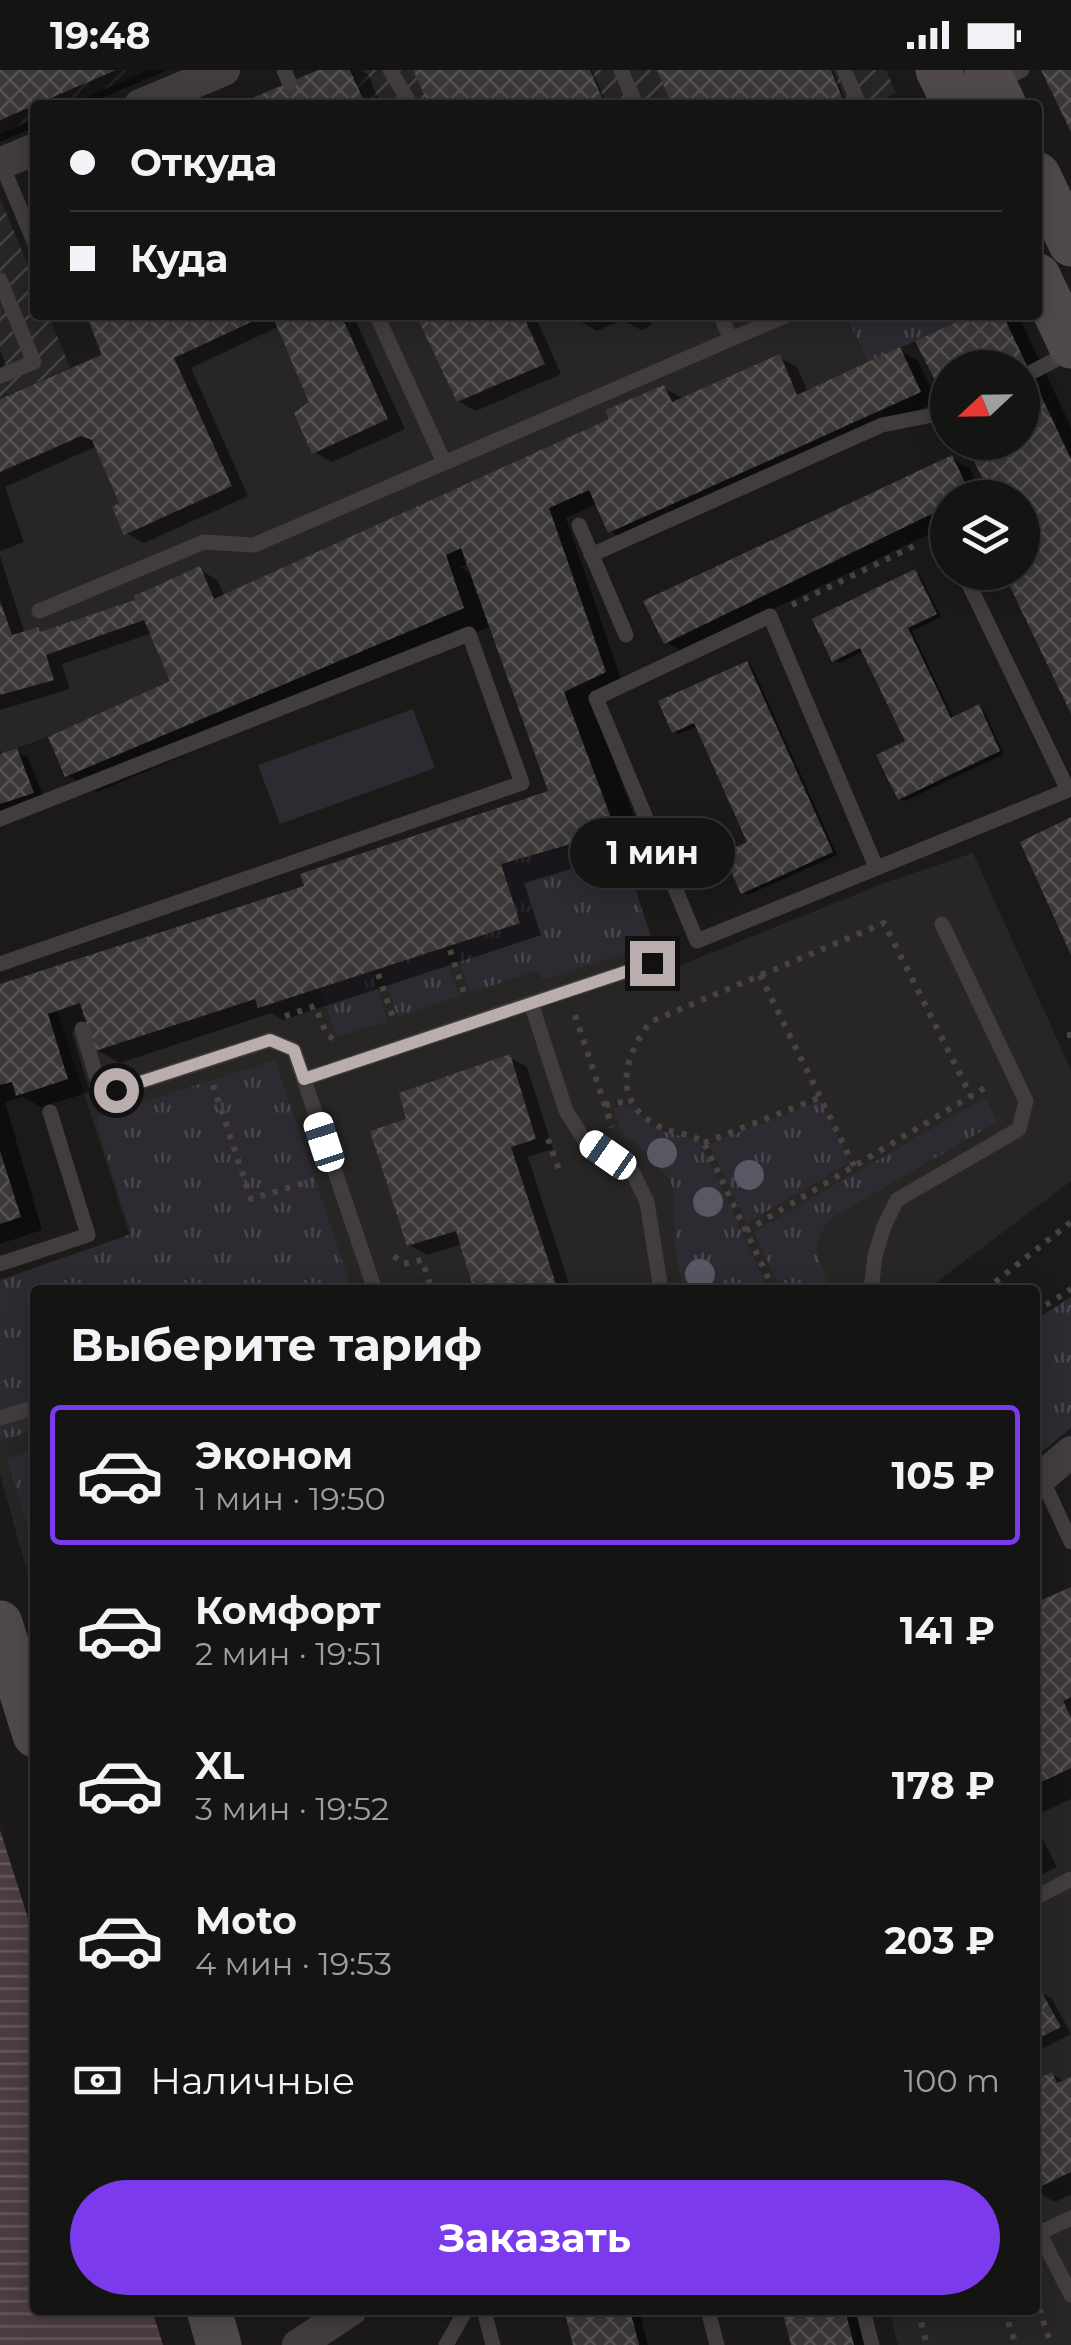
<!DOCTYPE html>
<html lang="ru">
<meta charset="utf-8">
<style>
body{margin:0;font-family:Montserrat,sans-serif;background:#1d1d1c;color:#f1f3f6;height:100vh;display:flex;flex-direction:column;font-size:38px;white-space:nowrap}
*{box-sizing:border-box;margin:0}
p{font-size:32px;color:#9d9ea0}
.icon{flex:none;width:55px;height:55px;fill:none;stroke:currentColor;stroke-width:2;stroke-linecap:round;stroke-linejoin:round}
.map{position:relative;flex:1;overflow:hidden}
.panel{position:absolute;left:30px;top:1215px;width:1010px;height:1030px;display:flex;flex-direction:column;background:#141413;border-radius:10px;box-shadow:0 5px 25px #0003,0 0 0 2px #333}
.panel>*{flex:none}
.guide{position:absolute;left:30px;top:30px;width:1012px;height:220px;border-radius:10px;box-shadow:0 5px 25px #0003,0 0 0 2px #333;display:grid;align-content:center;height:220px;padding:0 40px;background:#141413}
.needle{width:65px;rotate:248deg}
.controls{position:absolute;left:930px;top:280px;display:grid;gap:20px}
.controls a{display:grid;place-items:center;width:110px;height:110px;border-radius:50%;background:#141413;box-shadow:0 5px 25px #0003,0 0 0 2px #333;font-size:50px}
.end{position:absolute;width:45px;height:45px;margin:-22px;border:12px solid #b9adae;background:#111;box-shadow:0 0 0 5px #111}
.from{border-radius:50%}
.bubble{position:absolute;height:70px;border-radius:35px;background:#141413;box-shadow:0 5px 25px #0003,0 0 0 2px #333;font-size:32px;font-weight:700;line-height:70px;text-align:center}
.car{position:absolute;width:30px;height:60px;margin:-30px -15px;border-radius:12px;box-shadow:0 0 8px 2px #0007;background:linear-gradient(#fff 24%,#345 0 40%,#fff 0 76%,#345 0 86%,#fff 0)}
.guide b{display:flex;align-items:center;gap:35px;height:95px;font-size:38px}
.guide b+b{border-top:2px solid #333}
.guide i{width:25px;height:25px;background:#f1f3f6}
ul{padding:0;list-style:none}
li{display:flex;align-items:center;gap:30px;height:140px;margin:0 20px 15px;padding:0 20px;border:5px solid transparent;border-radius:10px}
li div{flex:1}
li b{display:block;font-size:38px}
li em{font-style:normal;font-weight:700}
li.current{border-color:#7c3aed}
li>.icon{width:90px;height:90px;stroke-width:1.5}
h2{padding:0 40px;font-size:45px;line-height:120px}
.pay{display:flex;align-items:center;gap:25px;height:110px;padding:0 40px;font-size:38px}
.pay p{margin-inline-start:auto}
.button{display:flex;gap:20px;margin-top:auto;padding:20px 40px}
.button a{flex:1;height:115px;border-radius:60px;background:#7c3aed;color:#fff;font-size:40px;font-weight:700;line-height:115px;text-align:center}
.status{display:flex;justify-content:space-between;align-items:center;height:70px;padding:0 50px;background:#141413;direction:ltr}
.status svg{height:28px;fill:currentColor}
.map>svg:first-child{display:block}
.built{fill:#282625}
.industrial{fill:url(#industrial-furrows)}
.grass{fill:url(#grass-tufts)}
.pitch{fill:#2d2a32}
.water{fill:url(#water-rules)}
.shadow{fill:#0007;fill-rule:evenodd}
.building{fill:url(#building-cross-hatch)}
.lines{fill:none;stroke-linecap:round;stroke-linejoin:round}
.path{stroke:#484343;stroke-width:6;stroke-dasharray:5 8;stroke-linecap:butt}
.lane{stroke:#423d3d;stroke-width:15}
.street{stroke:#423d3d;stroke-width:32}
.secondary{stroke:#4f4949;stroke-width:45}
.tree{fill:#5a5664}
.route{stroke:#b9adae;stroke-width:12}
</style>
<div class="status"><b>19:48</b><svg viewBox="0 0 49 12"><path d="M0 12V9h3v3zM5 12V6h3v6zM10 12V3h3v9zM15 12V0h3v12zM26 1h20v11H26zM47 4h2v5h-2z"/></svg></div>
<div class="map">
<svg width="1071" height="2275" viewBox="0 0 1071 2275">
<defs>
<pattern id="industrial-furrows" width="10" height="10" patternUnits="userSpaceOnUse" patternTransform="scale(2.5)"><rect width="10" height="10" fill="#282625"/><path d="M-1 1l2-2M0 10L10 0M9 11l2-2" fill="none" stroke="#454342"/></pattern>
<pattern id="grass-tufts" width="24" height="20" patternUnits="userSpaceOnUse" patternTransform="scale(2.5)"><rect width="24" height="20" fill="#2d2a32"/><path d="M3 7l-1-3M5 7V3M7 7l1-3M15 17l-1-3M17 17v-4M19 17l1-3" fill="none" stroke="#49464d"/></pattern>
<pattern id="water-rules" width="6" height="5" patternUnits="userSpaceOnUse" patternTransform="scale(2.5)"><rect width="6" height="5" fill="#4c3c41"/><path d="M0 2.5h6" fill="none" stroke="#64565a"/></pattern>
<pattern id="building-cross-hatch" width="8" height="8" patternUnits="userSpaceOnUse" patternTransform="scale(2.5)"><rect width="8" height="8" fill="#3a3736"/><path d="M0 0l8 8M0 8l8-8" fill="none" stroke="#545151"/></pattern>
</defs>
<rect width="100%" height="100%" fill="#1b1a19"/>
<g class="built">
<path d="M190,245H972L48,667L0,684V329Z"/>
<path d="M616,761L663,902L887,812L973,783L1071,1000V1111L926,1220H35L33,1523L0,1404V1221L133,1175L57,941Z"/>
<path d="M1071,1517V2275H898L889,2240H1035V1533Z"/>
</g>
<g class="industrial">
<path d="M0,0H149L67,35H35V49L0,64Z"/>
<path d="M352,0H886L896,23L870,35H367Z"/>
<path d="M0,128L35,212V245H49L70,298L0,328Z"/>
</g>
<g class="grass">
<path d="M862,245H972L868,292L849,251Z"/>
<path d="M616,761L653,874L543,910L539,900L470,923L453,874L501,794Z"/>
<path d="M443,878L459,926L398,947L381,898Z"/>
<path d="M372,901L387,951L337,967L320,918Z"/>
<path d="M275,990L352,1220H35V1360L0,1371V1210L131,1164L95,1048Z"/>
<path d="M985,1028L997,1052L833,1147C808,1173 815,1186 831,1214L821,1220H781L754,1162Z"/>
<path d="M820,1031L850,1092L747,1153L709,1074Z"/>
<path d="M630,1034C656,1066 666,1060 700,1072L769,1220H684L675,1179L674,1123L670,1110L650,1085L622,1063L614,1039Z"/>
<path d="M1071,1227V1358L1035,1387V1250Z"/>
<path d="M35,1380V1481L7,1389Z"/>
</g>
<path class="pitch" d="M413,639L435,698L280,754L258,695Z"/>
<path class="water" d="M0,1760L35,1870V2240H152L163,2275H0Z"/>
<g class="shadow">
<path d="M0,0H168L86,35H35V57L0,72Z"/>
<path d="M324,0H360L368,4L381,35H243Z"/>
<path d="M416,0H592L607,35H432Z"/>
<path d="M659,0H833L848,35H674Z"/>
<path d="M104,245H363L355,249L405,359L332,392L314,382L312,332L280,256L191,298L248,426L144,473L126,463L123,434L97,376L5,417L24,472L0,481V332L108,286Z"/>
<path d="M419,245H535L561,304L476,341L458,331Z"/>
<path d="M577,245H654V248L650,256L641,260L622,250L597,261L579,251Z"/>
<path d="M978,245H1012L1020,249L1071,357V639L1022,502V428H948V455L683,582L666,572L952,388L970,399L982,423L991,419L1022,372V298L919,272Z"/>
<path d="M900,280L918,291L937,332L627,472L610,461L597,434L566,448L622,612L591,627L645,777L524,813L541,865L283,950L271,943L120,993L97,980L90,956L72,962L90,1022L41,1037L23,1027L5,1032L42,1160L0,1174V917L307,818L551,722L491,556L97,722L67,705L174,612L152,563L62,594L70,619L0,640V486L25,564L37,560L43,563L139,531L199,499L217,510L225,527L612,350L664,318L682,328L779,287L797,297L808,322ZM469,493L473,504L460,497Z"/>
<path d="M0,281L9,302L0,305Z"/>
<path d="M915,502L920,505L941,547L912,561L954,649L979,637L984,640L1004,684L905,731L899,728L908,672L864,581L839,593L834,590Z"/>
<path d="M746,593L752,596L837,785L748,825L743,822L751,773L698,656L679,664L674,661Z"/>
<path d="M0,679L2,686L16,681L28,688L45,730L0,743Z"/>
<path d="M509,987L527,997L553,1079L528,1087L571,1220H477L463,1174L427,1185L409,1175L410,1050Z"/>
<path d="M1071,1519V1729L1035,1746V1536Z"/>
<path d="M1035,1753L1057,1797L1035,1808Z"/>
<path d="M1040,1922L1052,1929L1071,1964L1036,1982L1035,1924Z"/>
<path d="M1052,2004L1065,2012L1071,2010V2125L1055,2132L1035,2121V2013Z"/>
<path d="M567,2240H639L648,2275H576Z"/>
<path d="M784,2240H859L866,2275H794Z"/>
</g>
<g class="building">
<path d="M0,0H116L0,50Z"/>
<path d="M318,0H350L366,35H236Z"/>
<path d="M413,0H590L605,35H429Z"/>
<path d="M657,0H831L845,35H672Z"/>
<path d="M1041,0H1071V62L1044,6Z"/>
<path d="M98,245H266L174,288L232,416L124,465L112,437L119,433L92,370L81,366L0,402V329L102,285L88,250Z"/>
<path d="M272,245H341L388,349L312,384L294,343L309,332Z"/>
<path d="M416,245H523L545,294L457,332Z"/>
<path d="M972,245H1003L1071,389V644L1003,502H1022V428H948V436L664,574L643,531L952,385L971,425L987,418L965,372H1022V298H948V336L915,271Z"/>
<path d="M900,277L921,322L608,463L589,420L549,438L606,602L564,622L616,761L501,794L520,853L258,938L255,929L95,981L80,933L48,944L68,1009L16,1026L12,1012L0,1015V914L304,816L300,804L548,721L461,478L446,485L464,538L65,707L48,667L170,611L144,550L46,585L54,610L0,625V531L12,565L38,557L40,562L135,530L134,526L200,496L214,529L609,349L605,340L664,315L672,332L780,284L797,325Z"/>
<path d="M915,499L937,544L908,558L951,648L979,634L1000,681L898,730L876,685L905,671L860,578L832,592L812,549Z"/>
<path d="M747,591L833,782L741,824L723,783L747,772L694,653L672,663L658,631Z"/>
<path d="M17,678L34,723L0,734V684Z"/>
<path d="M1071,747V885L1020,772Z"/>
<path d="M510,984L536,1069L511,1077L558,1220H474L456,1161L407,1176L370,1061L406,1049L399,1023Z"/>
<path d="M0,1081L21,1147L0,1154Z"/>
<path d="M1071,1517V1627L1063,1631L1071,1647V1698L1035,1715V1533Z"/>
<path d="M1040,1919L1061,1957L1035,1970V1922Z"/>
<path d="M1052,2002L1057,2013L1071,2007V2102L1035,2119V2010Z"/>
<path d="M564,2240H630L639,2275H573Z"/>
<path d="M782,2240H845L854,2275H791Z"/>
</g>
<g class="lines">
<g class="path">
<path d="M792,535L920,473"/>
<path d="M450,880L466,929"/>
<path d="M378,904L395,953"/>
<path d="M760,905L854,1096"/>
<path d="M575,945L612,1057"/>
<path d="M285,946L315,936L327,965L335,970"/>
<path d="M1067,965H1071"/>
<path d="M213,1015L251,1129L311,1111"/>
<path d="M605,1035L630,1031"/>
<path d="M548,1069L559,1100"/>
<path d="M704,1073L821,1027"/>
<path d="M746,1161L704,1073C692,1063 674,1064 660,1057C611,1033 623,988 650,952L884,853L971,1026"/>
<path d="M394,1186L403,1194L422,1190L432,1220"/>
<path d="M774,1220L746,1161L991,1014"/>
<path d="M985,1220L1071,1152"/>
<path d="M1035,1242L1071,1219"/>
<path d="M1035,2226L1051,2275"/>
<path d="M918,2240L927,2275"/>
<path d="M1004,2240L1016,2275"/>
</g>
<g class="lane">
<path d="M284,0L289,12"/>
<path d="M390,0L411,35"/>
<path d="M621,0L636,35"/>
<path d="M844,0L857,29"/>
<path d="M998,12L1022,0"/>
<path d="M1,93L35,174"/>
<path d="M0,210L34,292L0,306"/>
<path d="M720,245L731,269"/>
<path d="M377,246L444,392"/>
<path d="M1030,303L1071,282"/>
<path d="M579,455L626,565"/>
<path d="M944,462L948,469"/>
<path d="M591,485L882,355L948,342"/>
<path d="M963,502L1068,720"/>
<path d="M39,541L204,472L254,475L787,245"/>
<path d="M0,749L469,564L522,713L0,894"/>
<path d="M876,797L770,546L596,628L697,871L1071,719"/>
<path d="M531,933L652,893"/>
<path d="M82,959L98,1012L116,1020L270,970L294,980L375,1220"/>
<path d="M304,1009L531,933L566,1041L583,1068L633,1103L647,1132L661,1220"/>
<path d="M0,1194L88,1165L50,1042"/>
<path d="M871,1220L875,1186L884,1156L897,1130L1019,1059L1026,1031L942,854"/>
<path d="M0,1348L35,1337"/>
<path d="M1041,1407L1071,1472"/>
<path d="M1035,1828L1071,1809"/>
<path d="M1035,2155L1071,2225"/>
<path d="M1035,2165L1071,2148"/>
<path d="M484,2240L493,2275"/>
<path d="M708,2240L717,2275"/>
<path d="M863,2240L872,2275"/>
<path d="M446,2275L466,2240"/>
</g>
<g class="street">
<path d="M140,35L224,0"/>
<path d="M0,94L35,79"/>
<path d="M1035,1413L1071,1382"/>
<path d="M298,2275L351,2240"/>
</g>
<g class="secondary">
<path d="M938,0L955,35"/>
<path d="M987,0L1004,35"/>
<path d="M1038,105L1071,174"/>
<path d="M1038,206L1071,276"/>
<path d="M0,1553L35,1665"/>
<path d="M209,2240L219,2275"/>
</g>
</g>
<g class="tree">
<circle cx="662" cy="1083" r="15"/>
<circle cx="749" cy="1105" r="15"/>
<circle cx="708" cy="1132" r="15"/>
<circle cx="700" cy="1204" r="15"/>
</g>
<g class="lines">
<path class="route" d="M116,1020L270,970L294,980L304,1009L652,893"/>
</g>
</svg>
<div class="controls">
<a><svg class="needle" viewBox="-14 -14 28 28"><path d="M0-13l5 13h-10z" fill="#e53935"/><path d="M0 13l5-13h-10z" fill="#9d9ea0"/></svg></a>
<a><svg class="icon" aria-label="layers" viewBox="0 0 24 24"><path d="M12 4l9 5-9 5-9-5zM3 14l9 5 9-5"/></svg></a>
</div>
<i class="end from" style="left:116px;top:1020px"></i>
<i class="end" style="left:652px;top:893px"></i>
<div class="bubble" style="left:570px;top:748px;width:165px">1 мин</div>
<i class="car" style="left:324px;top:1072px;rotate:342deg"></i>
<i class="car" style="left:608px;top:1085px;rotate:305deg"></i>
<div class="guide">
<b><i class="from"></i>Откуда</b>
<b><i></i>Куда</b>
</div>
<section class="panel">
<h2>Выберите тариф</h2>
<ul>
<li class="current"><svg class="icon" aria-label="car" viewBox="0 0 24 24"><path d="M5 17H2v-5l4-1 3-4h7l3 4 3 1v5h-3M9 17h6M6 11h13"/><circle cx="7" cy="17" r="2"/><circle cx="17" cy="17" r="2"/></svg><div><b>Эконом</b><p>1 мин · 19:50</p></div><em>105 ₽</em></li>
<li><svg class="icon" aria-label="car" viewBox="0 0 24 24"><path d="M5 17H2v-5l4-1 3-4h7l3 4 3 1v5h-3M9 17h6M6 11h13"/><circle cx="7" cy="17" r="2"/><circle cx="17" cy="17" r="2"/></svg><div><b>Комфорт</b><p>2 мин · 19:51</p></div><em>141 ₽</em></li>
<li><svg class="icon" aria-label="car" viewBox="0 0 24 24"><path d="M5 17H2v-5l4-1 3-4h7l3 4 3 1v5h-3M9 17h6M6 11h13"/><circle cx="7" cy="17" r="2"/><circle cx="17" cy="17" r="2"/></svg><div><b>XL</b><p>3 мин · 19:52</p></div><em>178 ₽</em></li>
<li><svg class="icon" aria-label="car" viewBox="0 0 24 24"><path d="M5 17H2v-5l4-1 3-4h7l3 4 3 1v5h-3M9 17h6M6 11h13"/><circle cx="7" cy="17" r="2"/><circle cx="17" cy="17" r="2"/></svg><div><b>Moto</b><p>4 мин · 19:53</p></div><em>203 ₽</em></li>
</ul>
<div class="pay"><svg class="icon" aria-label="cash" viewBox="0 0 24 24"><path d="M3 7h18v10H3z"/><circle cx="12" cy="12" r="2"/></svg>Наличные<p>100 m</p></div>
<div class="button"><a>Заказать</a></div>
</section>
</div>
